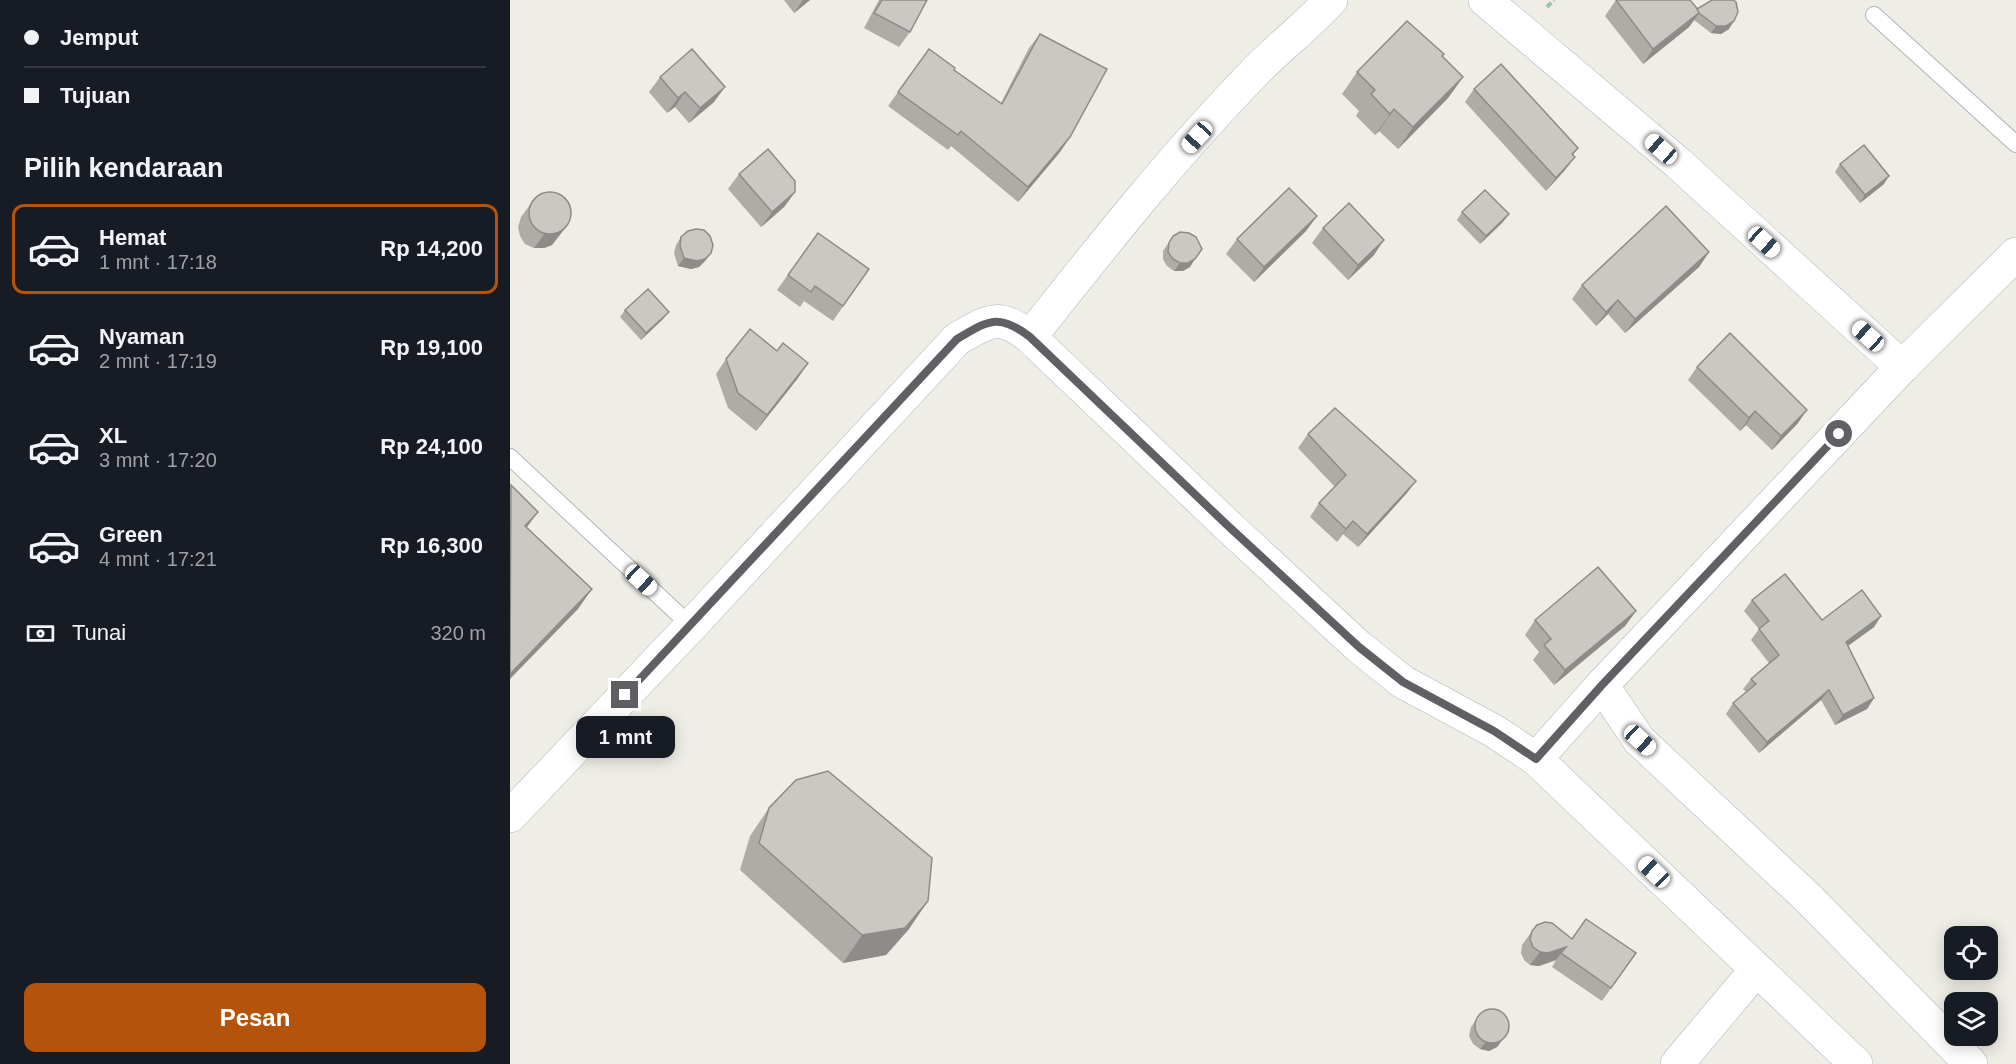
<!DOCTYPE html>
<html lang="id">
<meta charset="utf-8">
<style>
body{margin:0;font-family:Helvetica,sans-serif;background:#242831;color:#f1f3f6;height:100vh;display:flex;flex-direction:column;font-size:22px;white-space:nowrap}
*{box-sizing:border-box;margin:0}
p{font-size:20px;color:#9ea1a6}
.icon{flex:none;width:33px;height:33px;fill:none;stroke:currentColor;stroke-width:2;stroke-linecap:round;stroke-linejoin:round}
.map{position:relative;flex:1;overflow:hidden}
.side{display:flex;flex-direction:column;background:#171b24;width:510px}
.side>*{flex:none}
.hud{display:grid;align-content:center;height:132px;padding:0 24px;background:#171b24}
.fabs{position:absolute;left:1434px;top:926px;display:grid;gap:12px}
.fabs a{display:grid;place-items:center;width:54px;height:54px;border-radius:12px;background:#171b24;box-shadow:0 3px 15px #0003;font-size:30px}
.end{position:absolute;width:27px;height:27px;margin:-14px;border:8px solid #5e6064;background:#fff;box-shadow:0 0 0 3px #fff}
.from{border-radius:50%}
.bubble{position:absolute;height:42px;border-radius:12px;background:#171b24;box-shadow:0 3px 15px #0003;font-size:20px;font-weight:700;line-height:42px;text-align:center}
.car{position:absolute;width:18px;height:36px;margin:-18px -9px;border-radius:8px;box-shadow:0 0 4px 2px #0007;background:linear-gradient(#fff 24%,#345 0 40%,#fff 0 76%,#345 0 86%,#fff 0)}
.hud b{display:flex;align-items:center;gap:21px;height:57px;font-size:22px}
.hud b+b{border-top:2px solid #363941}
.hud i{width:15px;height:15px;background:#f1f3f6}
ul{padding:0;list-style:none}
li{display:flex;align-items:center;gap:18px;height:90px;margin:0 12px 9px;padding:0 12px;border:3px solid transparent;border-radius:12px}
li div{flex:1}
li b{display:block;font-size:22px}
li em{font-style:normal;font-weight:700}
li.on{border-color:#b45309}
li>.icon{width:54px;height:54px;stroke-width:1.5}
h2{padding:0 24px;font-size:27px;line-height:72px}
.pay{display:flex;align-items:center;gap:15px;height:66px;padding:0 24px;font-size:22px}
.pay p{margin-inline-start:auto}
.cta{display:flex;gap:12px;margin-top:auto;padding:12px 24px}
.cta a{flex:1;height:69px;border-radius:12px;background:#b45309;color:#fff;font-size:24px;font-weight:700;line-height:69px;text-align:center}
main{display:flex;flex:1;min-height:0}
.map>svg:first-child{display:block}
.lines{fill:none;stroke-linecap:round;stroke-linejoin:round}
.lane-casing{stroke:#b3b5b9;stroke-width:18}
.street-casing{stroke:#b3b5b9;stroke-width:34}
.path{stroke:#9fc3ac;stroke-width:4;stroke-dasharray:6 3;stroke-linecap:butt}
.lane{stroke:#fff;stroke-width:16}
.street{stroke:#fff;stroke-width:33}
.wall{fill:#aeaca7}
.shaded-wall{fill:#8d8c88}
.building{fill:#cac8c2;stroke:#8d8c88;stroke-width:1.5}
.route{stroke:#5e6064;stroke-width:8}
</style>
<main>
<section class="side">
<div class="hud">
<b><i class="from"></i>Jemput</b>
<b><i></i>Tujuan</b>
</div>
<h2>Pilih kendaraan</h2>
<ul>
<li class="on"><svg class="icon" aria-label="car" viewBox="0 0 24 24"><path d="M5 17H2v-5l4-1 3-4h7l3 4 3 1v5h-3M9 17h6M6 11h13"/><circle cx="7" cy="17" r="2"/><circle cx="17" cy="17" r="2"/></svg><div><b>Hemat</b><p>1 mnt · 17:18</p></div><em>Rp 14,200</em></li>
<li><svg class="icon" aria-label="car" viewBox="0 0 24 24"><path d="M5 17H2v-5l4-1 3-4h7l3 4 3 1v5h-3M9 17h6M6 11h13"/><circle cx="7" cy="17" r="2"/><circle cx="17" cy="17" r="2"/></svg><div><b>Nyaman</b><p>2 mnt · 17:19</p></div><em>Rp 19,100</em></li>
<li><svg class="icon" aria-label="car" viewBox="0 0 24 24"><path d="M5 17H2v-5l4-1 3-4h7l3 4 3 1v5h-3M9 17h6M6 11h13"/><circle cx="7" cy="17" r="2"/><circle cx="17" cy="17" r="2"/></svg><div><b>XL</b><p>3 mnt · 17:20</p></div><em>Rp 24,100</em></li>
<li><svg class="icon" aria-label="car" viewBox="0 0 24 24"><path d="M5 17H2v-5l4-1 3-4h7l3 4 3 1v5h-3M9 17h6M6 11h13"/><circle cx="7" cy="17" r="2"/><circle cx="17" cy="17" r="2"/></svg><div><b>Green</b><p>4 mnt · 17:21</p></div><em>Rp 16,300</em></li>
</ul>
<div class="pay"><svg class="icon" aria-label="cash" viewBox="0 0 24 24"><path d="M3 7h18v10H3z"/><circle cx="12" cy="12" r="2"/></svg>Tunai<p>320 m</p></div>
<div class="cta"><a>Pesan</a></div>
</section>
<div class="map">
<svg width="1506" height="1064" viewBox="0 0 1506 1064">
<rect width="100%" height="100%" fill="#eeede6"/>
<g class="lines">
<defs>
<g id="lane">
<path d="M1364,15L1506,144"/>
<path d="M0,457L181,626"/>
</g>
<g id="street">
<path d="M975,0L1168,163L1392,367"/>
<path d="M520,337C592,246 664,155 745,72C769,47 797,26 821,0"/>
<path d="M1092,685L1129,740L1299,899L1461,1064"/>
<path d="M1026,759L1092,685L1392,367L1506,254"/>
<path d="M0,816L181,626L447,339C478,321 488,312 520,337L716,524L849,647L893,682L984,731L1026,759L1346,1064"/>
<path d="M1167,1064L1246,970"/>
</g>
</defs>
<use href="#lane" class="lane-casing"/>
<use href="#street" class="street-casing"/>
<path class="path" d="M1037,7L1044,0"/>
<use href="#lane" class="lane"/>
<use href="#street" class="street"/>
</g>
<g class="wall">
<path d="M274,0H300L284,13Z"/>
<path d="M369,0H417L400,32L389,47L354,28Z"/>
<path d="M1106,0L1187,9L1219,29L1211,34L1201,33L1184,20L1179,27L1133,64L1095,16Z"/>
<path d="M530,34L560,137L550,152L508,202L441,146L438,150L378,106L419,49L444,70L491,103L519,48Z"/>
<path d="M932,56L953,77L938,98L888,149L869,131L865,135L846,116L849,111L832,94L847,72Z"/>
<path d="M150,77L204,102L179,123L165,107L157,113L139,92Z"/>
<path d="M964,89L1068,148L1063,155L1055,170L1036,191L955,102Z"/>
<path d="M1330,164L1374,184L1350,203L1325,172Z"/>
<path d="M229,174L285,192L274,207L251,227L218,189Z"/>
<path d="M22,202L59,223L42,245L34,248H24L15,244L10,236L8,227L11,217Z"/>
<path d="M952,212L993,222L970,244L947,220Z"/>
<path d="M807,216L796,231L744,282L716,254L727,239Z"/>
<path d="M813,228L864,255L838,280L802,243Z"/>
<path d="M308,233L359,269L323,321L294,301L290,307L267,290Z"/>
<path d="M663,236L680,267L673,271H664L657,266L653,259V251Z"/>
<path d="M171,237L201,253L195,261L189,267L181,269L168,266L164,253L166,245Z"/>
<path d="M1199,252L1189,267L1115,333L1098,314L1086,326L1062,299L1072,285Z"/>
<path d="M115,310L153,319L131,340L110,317Z"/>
<path d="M216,359L288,378L246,431L218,408L206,374Z"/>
<path d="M1187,367L1288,423L1262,450L1236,425L1230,431L1178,380Z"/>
<path d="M798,434L906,481L896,494L848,547L833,534L827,542L800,517L809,503L825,487L788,448Z"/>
<path d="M1242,600L1312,620L1371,616L1364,627L1338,646L1364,698L1357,709L1325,725L1311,700L1249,753L1216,714L1223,703L1236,692L1233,689L1241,679L1259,663L1241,640L1249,629L1234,611Z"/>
<path d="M1126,611L1115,626L1044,685L1023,660L1029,652L1015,635L1025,620Z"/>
<path d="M259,808L399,929L376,955L333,963L230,870L240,836Z"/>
<path d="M1022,931L1062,939L1126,953L1092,1001L1042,967L1046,960L1029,966L1020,965L1014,960L1011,953L1012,945Z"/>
<path d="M971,1013L998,1032L987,1047L979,1051L970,1049L963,1044L959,1036L961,1027Z"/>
</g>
<g class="shaded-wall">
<path d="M293,0H300L284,13Z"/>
<path d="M1190,12L1179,27L1133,64L1143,49Z"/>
<path d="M1224,21L1219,29L1211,34L1201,33L1206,26Z"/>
<path d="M953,77L938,98L888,149L903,127Z"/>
<path d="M215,87L204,102L179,123L190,108Z"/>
<path d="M175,92L165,107L157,113L168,98Z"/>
<path d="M884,109L869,131L865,135L880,114Z"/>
<path d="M560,137L550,152L508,202L518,187Z"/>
<path d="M1065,157L1055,170L1036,191L1046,178Z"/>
<path d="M1379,176L1374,184L1350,203L1355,195Z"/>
<path d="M285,192L274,207L251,227L262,212Z"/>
<path d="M999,214L993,222L970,244L976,236Z"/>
<path d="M807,216L796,231L744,282L754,267Z"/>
<path d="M59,223L42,245L34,248H24L35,233Z"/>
<path d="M874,240L864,255L838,280L848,265Z"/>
<path d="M1199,252L1189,267L1115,333L1125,319Z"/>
<path d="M201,253L195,261L189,267L181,269L168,266L174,258Z"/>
<path d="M685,259L680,267L673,271H664L670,263Z"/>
<path d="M1108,300L1098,314L1086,326L1096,312Z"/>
<path d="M159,312L153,319L131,340L136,333Z"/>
<path d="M298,363L288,378L246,431L257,415Z"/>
<path d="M1297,410L1288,423L1262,450L1271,436Z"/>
<path d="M1245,411L1236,425L1230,431L1239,418Z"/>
<path d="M906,481L896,494L848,547L857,534Z"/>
<path d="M28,512L14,531L15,526Z"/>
<path d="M843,521L833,534L827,542L836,529Z"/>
<path d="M82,589L68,609L0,679V674Z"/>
<path d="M1126,611L1115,626L1044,685L1055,670Z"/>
<path d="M1371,616L1364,627L1328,653L1336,642Z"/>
<path d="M1319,690L1311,700L1249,753L1257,742Z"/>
<path d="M1364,698L1357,709L1325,725L1333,715Z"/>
<path d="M418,901L399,929L376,955L333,963L352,935Z"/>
<path d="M1056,947L1046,960L1029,966L1020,965L1030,952Z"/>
<path d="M993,1039L987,1047L979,1051L970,1049L976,1042Z"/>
</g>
<g class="building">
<path d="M372,0H417L400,32L364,13Z"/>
<path d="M1106,0H1180L1190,12L1143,49Z"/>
<path d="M1202,0H1223L1226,2L1228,12L1224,21L1216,26H1206L1189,13L1187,9Z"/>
<path d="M897,21L934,54L932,56L953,77L903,127L884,109L880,114L861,94L865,90L847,72Z"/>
<path d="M530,34L597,69L560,137L518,187L451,131L448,135L388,92L419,49L445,68L444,70L492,104Z"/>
<path d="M182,49L215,87L190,108L175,92L168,98L150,77Z"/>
<path d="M991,64L1068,148L1062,154L1065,157L1046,178L964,89Z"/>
<path d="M1354,145L1379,176L1355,195L1330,164Z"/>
<path d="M258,149L285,181V192L262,212L229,174Z"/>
<path d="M779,188L807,216L754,267L727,239Z"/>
<path d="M975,190L999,214L976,236L952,212Z"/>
<circle cx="40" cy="213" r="21"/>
<path d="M839,203L874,240L848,265L813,228Z"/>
<path d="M1156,206L1199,252L1125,319L1108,300L1096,312L1072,285Z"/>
<path d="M186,229L194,230L200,236L203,245L201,253L195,259L187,261L174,258L170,246L171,237L178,231Z"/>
<path d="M670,232L679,233L686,237L692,249L685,259L678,263H670L663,259L658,252L659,243L663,236Z"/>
<path d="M308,233L359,269L333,306L305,286L301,292L278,275Z"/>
<path d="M138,289L159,312L136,333L115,310Z"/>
<path d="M240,329L267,351L273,343L298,363L257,415L228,393L216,359Z"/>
<path d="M1220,333L1297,410L1271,436L1245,411L1239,418L1187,367Z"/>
<path d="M825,408L906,481L857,534L843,521L836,529L809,503L836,475L798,434Z"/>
<path d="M1,485L28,512L15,526L82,589L0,674Z"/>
<path d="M1088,567L1126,611L1055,670L1034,645L1041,639L1025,620Z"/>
<path d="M1275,574L1312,620L1352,590L1371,616L1336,642L1364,698L1333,715L1319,690L1257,742L1223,703L1246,684L1241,679L1269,655L1249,629L1259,621L1242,600Z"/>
<path d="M318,771L422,858L418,901L395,928L352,935L249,843L259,808L286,780Z"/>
<path d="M1076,919L1126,953L1101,988L1051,953L1056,947L1038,953L1030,952L1023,947L1020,939L1022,931L1027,925L1035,922L1042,923L1062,939Z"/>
<circle cx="982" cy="1026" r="17"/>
</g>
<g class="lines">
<path class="route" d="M115,695L447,339C478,321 488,312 520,337L716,524L849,647L893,682L984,731L1026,759L1092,685L1329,434"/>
</g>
</svg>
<div class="fabs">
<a><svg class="icon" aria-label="locate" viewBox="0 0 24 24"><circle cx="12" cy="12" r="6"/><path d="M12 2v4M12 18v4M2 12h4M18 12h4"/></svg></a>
<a><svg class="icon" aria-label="layers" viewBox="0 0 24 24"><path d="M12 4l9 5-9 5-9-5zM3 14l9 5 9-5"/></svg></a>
</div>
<i class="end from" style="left:1329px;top:434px"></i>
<i class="end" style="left:115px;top:695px"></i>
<div class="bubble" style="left:66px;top:716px;width:99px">1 mnt</div>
<i class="car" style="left:687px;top:137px;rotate:222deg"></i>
<i class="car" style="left:1151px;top:149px;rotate:311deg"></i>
<i class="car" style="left:1254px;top:242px;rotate:132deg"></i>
<i class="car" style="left:1358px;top:336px;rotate:312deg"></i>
<i class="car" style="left:131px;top:580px;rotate:133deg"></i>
<i class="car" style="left:1130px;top:740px;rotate:133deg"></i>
<i class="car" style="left:1144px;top:872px;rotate:314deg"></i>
</div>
</main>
